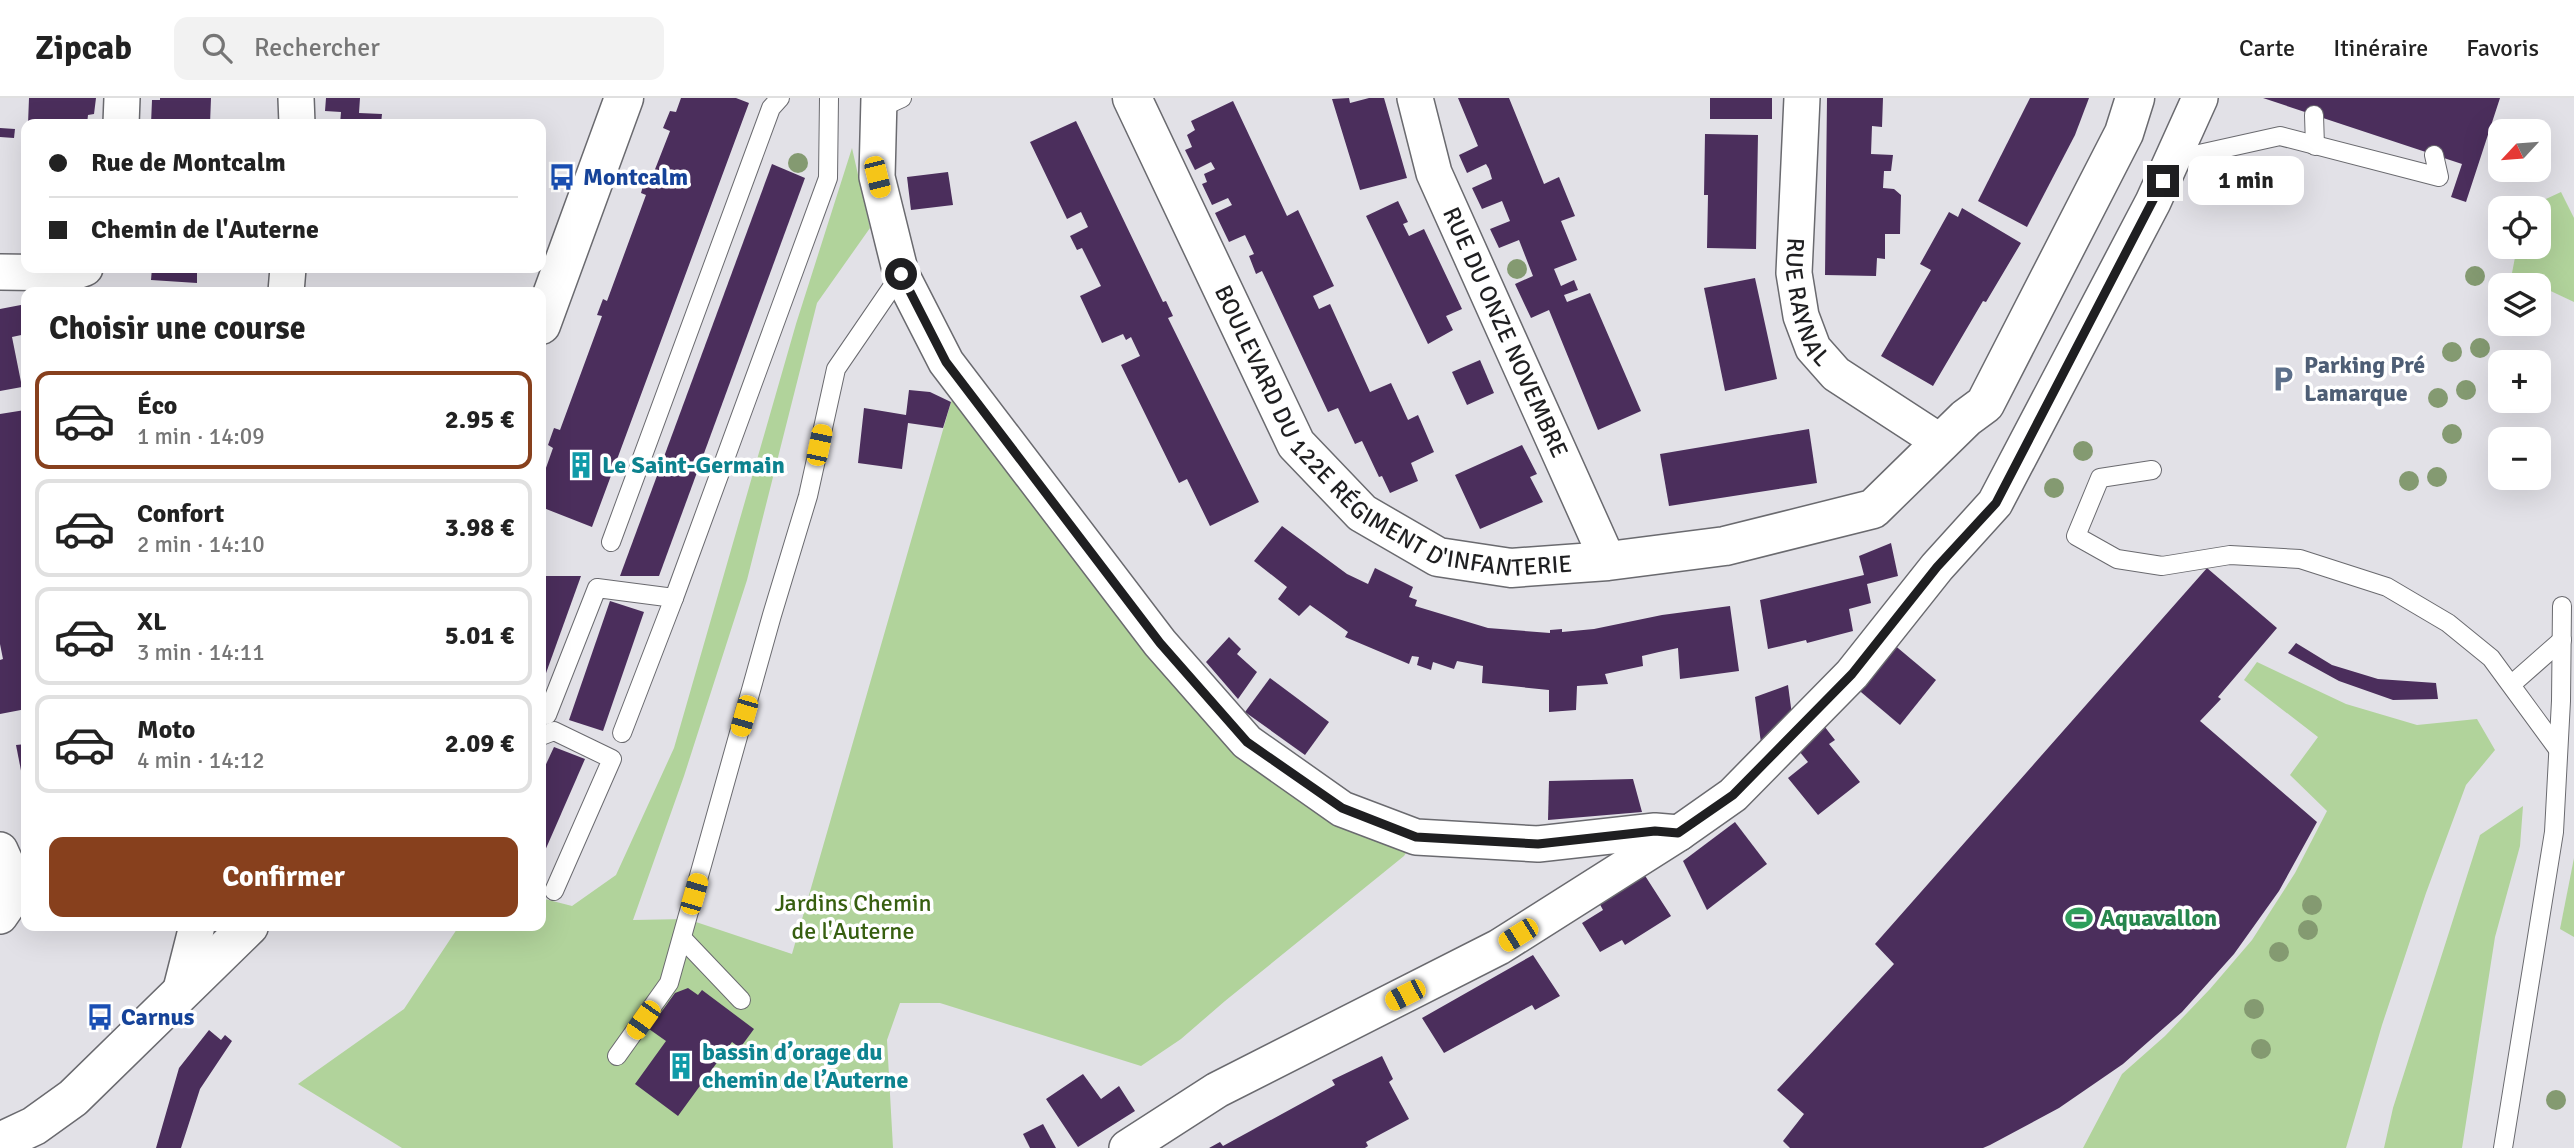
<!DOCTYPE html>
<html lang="fr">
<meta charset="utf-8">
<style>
body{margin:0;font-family:Signika,sans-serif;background:#f2f2f2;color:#222;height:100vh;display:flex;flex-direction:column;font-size:26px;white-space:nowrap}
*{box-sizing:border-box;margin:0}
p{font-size:23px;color:#767676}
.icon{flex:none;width:38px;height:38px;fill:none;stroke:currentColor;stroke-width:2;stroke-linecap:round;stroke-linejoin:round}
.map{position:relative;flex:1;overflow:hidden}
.panel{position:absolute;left:21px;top:189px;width:525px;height:644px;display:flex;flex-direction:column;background:#fff;border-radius:14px;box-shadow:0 7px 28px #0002}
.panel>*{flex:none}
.top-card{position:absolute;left:21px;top:21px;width:525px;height:154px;border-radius:14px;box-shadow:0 7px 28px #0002;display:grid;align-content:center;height:154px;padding:0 28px;background:#fff}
.needle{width:46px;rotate:244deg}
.controls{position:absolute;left:2488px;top:21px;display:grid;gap:14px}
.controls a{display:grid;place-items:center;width:63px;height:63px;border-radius:14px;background:#fff;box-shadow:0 7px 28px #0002;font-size:35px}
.end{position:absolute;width:32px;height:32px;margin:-16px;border:9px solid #1f1f21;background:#fff;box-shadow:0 0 0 4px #fff}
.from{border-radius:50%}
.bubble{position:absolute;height:49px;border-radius:14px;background:#fff;box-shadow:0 7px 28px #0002;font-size:23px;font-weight:800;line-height:49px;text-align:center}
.car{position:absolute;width:21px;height:42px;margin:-21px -10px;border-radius:9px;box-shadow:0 0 5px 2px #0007;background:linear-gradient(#f5c518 24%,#345 0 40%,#f5c518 0 76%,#345 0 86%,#f5c518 0)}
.top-card b{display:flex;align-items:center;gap:24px;height:66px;font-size:26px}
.top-card b+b{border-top:2px solid #e0e0e0}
.top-card i{width:18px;height:18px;background:#222}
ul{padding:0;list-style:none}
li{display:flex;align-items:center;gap:21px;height:98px;margin:0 14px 10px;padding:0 14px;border:4px solid #e0e0e0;border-radius:14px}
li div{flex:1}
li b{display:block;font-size:26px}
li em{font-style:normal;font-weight:800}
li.active{border-color:#87401d}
li>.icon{width:63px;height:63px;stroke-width:1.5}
h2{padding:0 28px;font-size:32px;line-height:84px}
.action{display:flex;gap:14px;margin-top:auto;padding:14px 28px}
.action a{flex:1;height:80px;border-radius:14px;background:#87401d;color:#fff;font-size:28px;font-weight:800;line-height:80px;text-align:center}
header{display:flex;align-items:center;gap:42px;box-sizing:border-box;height:98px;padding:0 35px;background:#fff;border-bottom:2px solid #e0e0e0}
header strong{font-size:33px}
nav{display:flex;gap:38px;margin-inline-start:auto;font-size:24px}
.search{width:490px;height:63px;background:#f2f2f2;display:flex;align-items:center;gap:18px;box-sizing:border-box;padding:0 24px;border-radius:14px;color:#767676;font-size:26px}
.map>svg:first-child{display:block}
.green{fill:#b1d39b}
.building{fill:#4b2e5c}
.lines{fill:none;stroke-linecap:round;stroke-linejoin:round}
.lane-casing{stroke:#6a6a6f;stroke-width:20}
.street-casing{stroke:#6a6a6f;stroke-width:38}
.secondary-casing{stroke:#6a6a6f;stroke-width:41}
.lane{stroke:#fff;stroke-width:18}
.street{stroke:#fff;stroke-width:35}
.secondary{stroke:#fff;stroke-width:38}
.tree{fill:#849a71}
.route{stroke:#1f1f21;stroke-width:9}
.labels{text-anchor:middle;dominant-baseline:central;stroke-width:7;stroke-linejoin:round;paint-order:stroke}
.transit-label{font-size:24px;font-weight:bold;fill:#164399;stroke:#fff;text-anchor:start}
.street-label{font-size:24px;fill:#1f1f21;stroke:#fff}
.service-label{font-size:24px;font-weight:bold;fill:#4e5e75;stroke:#fff;text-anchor:start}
.culture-label{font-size:24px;font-weight:bold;fill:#0d838f;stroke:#fff;text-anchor:start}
.park-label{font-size:24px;fill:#375f10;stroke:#fff}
.leisure-label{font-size:24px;font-weight:bold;fill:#27864d;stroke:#fff;text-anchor:start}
</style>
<header>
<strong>Zipcab</strong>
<div class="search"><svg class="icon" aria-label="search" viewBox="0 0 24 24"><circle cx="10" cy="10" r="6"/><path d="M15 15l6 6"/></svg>Rechercher</div>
<nav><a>Carte</a><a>Itinéraire</a><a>Favoris</a></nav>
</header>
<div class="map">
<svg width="2574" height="1050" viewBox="0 0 2574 1050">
<rect width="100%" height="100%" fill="#e2e1e7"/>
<g class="green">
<path d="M852,50L870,130L817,205L747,482L684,678L633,822L687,821L792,856L951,304L958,296L1247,644L1416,739L1404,758L1225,903L1181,941L1141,968L940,905H900L887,942L893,1050H402L298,986L404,911L459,828H541V800L572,808L616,777L674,650L796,226Z"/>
<path d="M2561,94L2574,120V204L2512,175L2517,149H2539V110H2523V108L2529,109Z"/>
<path d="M2257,564L2346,606L2417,627L2477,621L2495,652L2466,687L2426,795L2382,927L2346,1050H2083L2122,976L2165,938L2210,891L2252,842L2295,775L2327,713L2290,677L2318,639L2244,582Z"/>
<path d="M2523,708L2520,748L2495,839L2462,1050H2384L2393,1010L2480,737Z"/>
<path d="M2574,760V839L2560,831Z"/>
</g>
<g class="building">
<path d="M29,0H96L94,16L88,17L87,26H28Z"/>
<path d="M160,0H211L210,26H151L152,2H160Z"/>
<path d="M326,0H360L359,15L382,16L381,26H340L341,14L325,13Z"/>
<path d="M681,0H736L749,5L592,429L541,409V384L553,350L548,347L554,330L560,332L602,218L597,217L603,201L607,203L646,97L641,95L646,77L652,79L670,33L663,30L670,13L676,14Z"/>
<path d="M1349,0L1350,5L1369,0H1384L1407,80L1360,92L1332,1Z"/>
<path d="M1458,0H1509L1544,86L1559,79L1575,118L1561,123L1577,162L1554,171L1561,188L1574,182L1578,192L1564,197L1567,204L1590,195L1641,313L1598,332L1549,212L1531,220L1515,186L1533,178L1519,142L1499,150L1490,131L1510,123L1502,103L1482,111L1472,90L1492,81L1489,71L1486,66L1467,75L1459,57L1478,48Z"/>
<rect x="1710" y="0" width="62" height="21"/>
<path d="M1827,0H1883L1882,29L1872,28L1871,56L1893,57L1891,73H1884L1883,90L1894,91L1901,97L1900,136H1885V161L1877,160L1876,178L1825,177Z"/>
<path d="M2030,0H2089L2075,37L2027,129L1978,103Z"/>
<path d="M2263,0H2500L2466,104L2451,99L2462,66Z"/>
<path d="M1233,3L1287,118L1298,112L1334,188L1313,198L1319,211L1330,206L1370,294L1391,285L1408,322L1418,317L1434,354L1411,365L1418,383L1390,395L1382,378L1379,379L1362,343L1355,346L1338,310L1328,314L1262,173L1256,176L1249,158L1254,156L1245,137L1229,144L1215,115L1232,107L1228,100L1212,107L1202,86L1207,84L1204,76L1215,71L1211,64L1195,72L1185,52L1192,49L1187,37L1195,32L1191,23Z"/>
<path d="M1076,23L1163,204L1166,203L1173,218L1168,220L1259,404L1210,428L1187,381L1179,385L1121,267L1140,258L1131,239L1126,242L1123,236L1102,245L1080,198L1101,188L1082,150L1077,152L1070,138L1088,129L1081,114L1067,121L1030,44Z"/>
<path d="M0,30L15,31L14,40L0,39Z"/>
<path d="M1705,36L1758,37L1756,151L1707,150L1708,97H1704Z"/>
<path d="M772,66L805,80L659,478H620Z"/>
<path d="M948,74L953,107L911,112L907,79Z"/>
<path d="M1398,103L1408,124L1403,126L1409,138L1424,131L1462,211L1446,218L1453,232L1428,246L1366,118Z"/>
<path d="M1962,110L2021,145L1986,204L1983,203L1933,288L1881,258L1931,172L1920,166L1949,114L1958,119Z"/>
<path d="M152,170H197V185L151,182Z"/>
<path d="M1755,180L1777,281L1725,293L1704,190Z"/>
<path d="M26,206V236L12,239L22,289L0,293V211Z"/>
<path d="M1480,262L1494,295L1467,307L1452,274Z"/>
<path d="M909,292L930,294L951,304L943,330L908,325L902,371L858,365L864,310L906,317Z"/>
<path d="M25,312L26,363L21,364L26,392V611L0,616V562L3,561L0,546V316Z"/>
<path d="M1809,331L1817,385L1669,408L1660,356Z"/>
<path d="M1522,347L1537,376L1530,379L1543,404L1480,431L1455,377Z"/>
<path d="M1282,428L1347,476L1368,486L1375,470L1413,489L1409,499L1417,502L1415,508L1488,530L1550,535V532L1562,531V534L1594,531L1662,517L1730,508L1739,573L1680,581L1678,550L1659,554L1642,558L1643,568L1605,576L1608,586L1577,588L1576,612L1549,614V592L1482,585L1483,568L1457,563L1454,571L1433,564L1431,572L1417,567L1419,559L1412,558L1409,566L1345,539L1348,534L1310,507L1299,518L1278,501L1287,489L1254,463Z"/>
<path d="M1891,445L1898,478L1867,486L1871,505L1849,511L1853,533L1807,545L1806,542L1768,551L1760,502L1864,477L1859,458Z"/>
<path d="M2207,470L2277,530L2218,599L2221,601L2200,623L2317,724L2279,793L2234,856L2182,914L2123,966L2059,1010L1990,1047L1983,1050H1790L1783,1043L1804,1016L1777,992L1894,866L1875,846Z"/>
<path d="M542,478H581L541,589V482Z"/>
<path d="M610,503L644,514L603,633L569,622Z"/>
<path d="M1229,539L1241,551L1237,556L1257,574L1238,601L1206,564Z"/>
<path d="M1892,545L1936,582L1900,627L1855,589Z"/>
<path d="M2296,545L2332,567L2378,581L2436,585L2438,601L2393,602L2339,583L2288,555Z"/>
<path d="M1270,580L1329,624L1305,657L1245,614Z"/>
<path d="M1788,587L1792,617L1761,645L1755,599Z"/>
<path d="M1821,624L1835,642L1829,646L1860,684L1818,717L1788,680L1808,664L1795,648Z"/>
<path d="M26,646V693H25L16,647Z"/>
<path d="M554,649L585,661L541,762V677Z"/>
<path d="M1633,681L1642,714L1548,722L1549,683Z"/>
<path d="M1735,724L1767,766L1707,812L1683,763Z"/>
<path d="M1642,773L1671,818L1625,847L1622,842L1600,854L1582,825L1603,812L1597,801Z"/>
<path d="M1533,857L1560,898L1535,912L1532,907L1444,955L1422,920Z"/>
<path d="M688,890L698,897L702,892L754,931L740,950L732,944L678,1018L635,986L666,943L649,931L675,895Z"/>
<path d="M209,932L221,942L225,937L232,943L200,991L181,1050H156L179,970Z"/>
<path d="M1382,958L1393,981L1389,984L1409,1021L1366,1044L1368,1048L1365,1050H1209L1220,1044L1223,1048L1335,987L1332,982Z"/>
<path d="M1083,976L1101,1001L1119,988L1135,1013L1078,1049L1046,1001Z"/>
<path d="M1043,1026L1056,1050H1030L1023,1036Z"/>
</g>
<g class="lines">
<defs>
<g id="lane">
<path d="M878,11L902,0"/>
<path d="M2314,17L2315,48"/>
<path d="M2172,62L2280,38L2439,79L2434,57"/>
<path d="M2152,372L2100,380L2076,438L2117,461L2162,468L2230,457L2300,461L2387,489L2448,525L2491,560L2557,650"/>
<path d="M611,444L771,10L780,0"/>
<path d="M2512,586L2562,542"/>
<path d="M547,617L597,490L674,500L828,80L829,0"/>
<path d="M622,635L674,500"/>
<path d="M541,638L554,633L612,661L554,793"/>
<path d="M682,840L741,902"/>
<path d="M617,958L669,885L772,517L808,398L836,271L901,176"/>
<path d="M2503,1050L2554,734L2561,603L2562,508"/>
</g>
<g id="street">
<path d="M296,0L297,26"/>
<path d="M879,0L877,79L901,176L946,264L1160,545L1247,644L1342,711L1416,739L1538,746L1655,733L1679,735"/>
<path id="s1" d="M1415,0L1434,75L1608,463"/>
<path id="s2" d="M1802,0L1794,175L1801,218L1813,250L1836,276L1942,345"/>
<path d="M121,26L122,0"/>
<path d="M0,174L71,175L85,170"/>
<path d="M286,194L288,170"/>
<path d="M0,752L18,792"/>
<path d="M0,818L18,792L26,785"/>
<path d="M180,895L197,828"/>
<path d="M1127,1050L1217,992L1499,849L1679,735L1733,697L1852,576L1937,469L1995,405L2153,104L2200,0"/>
</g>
<g id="secondary">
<path id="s3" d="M1132,0L1296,346L1362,415L1438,459L1511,470L1608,463L1725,448L1873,411L1966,320L1985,306L2124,35L2135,0"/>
<path d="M541,227L624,0"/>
<path d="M0,1044L34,1028L73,1000L249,828"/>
</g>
</defs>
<use href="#lane" class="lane-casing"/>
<use href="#street" class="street-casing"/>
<use href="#secondary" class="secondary-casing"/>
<use href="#lane" class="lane"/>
<use href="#street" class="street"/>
<use href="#secondary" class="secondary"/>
</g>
<g class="tree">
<circle cx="798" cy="65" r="10"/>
<circle cx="1517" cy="171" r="10"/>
<circle cx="2475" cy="178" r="10"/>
<circle cx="2480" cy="250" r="10"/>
<circle cx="2452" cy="254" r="10"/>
<circle cx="2466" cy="292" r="10"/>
<circle cx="2438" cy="300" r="10"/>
<circle cx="2452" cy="336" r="10"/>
<circle cx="2083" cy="353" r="10"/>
<circle cx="2437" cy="379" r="10"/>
<circle cx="2409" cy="383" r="10"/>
<circle cx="2054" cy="390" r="10"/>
<circle cx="2312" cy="807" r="10"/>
<circle cx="2308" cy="832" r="10"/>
<circle cx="2279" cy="854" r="10"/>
<circle cx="2254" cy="911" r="10"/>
<circle cx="2261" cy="951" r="10"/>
<circle cx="2556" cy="1002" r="10"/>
</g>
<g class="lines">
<path class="route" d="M901,176L946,264L1160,545L1247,644L1342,710L1416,739L1538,746L1655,733L1678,735L1733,697L1852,576L1937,469L1996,405L2163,83"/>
</g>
<defs>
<symbol id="bus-bare" viewBox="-9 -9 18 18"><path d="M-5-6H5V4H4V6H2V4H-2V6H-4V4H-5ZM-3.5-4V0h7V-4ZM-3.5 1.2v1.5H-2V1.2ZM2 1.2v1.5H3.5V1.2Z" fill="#1a4fb4" stroke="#fff" stroke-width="2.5" paint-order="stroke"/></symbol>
<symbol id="parking-bare" viewBox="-9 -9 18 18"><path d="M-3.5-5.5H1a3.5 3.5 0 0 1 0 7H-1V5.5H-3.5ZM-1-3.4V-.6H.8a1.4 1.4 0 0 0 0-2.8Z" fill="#5c6f8a" stroke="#fff" stroke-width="2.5" paint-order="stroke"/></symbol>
<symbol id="building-bare" viewBox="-9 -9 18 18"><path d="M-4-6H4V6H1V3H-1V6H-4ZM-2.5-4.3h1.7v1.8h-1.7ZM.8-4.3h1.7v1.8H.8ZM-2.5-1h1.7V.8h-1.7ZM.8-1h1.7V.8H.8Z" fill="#0f9aa8" stroke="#fff" stroke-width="2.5" paint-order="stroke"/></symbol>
<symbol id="stadium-bare" viewBox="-9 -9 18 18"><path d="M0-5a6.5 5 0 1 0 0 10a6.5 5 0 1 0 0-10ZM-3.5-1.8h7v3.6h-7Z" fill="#2e9e5b" stroke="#fff" stroke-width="2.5" paint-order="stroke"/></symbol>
</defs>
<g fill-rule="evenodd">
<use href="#bus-bare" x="543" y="60" width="38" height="38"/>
<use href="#parking-bare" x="2264" y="262" width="38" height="38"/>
<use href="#building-bare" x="562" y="348" width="38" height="38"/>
<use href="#stadium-bare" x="2060" y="801" width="38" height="38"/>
<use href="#bus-bare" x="81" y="900" width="38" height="38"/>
<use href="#building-bare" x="662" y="949" width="38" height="38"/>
</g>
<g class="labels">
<g class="transit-label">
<text x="583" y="79">Montcalm</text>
<text x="121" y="919">Carnus</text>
</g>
<g class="street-label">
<text stroke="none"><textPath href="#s2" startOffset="206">RUE RAYNAL</textPath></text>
<text stroke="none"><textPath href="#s1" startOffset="252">RUE DU ONZE NOVEMBRE</textPath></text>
<text stroke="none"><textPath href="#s3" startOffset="455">BOULEVARD DU 122E RÉGIMENT D'INFANTERIE</textPath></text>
</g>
<g class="service-label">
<text x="2304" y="267">Parking Pré<tspan x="2304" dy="28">Lamarque</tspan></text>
</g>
<g class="culture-label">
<text x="602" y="367">Le Saint-Germain</text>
<text x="702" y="954">bassin d’orage du<tspan x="702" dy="28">chemin de l’Auterne</tspan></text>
</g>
<g class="park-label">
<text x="853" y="805">Jardins Chemin<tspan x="853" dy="28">de l'Auterne</tspan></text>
</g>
<g class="leisure-label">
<text x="2100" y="820">Aquavallon</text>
</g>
</g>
</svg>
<div class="controls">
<a><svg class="needle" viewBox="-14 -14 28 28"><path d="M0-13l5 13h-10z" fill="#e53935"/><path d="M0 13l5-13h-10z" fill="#767676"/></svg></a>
<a><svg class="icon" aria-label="locate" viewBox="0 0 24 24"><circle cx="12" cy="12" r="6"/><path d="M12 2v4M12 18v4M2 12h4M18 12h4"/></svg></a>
<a><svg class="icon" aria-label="layers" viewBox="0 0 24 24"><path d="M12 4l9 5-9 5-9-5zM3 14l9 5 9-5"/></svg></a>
<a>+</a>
<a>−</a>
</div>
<i class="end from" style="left:901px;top:176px"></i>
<i class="end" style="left:2163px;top:83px"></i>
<div class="bubble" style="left:2188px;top:58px;width:116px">1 min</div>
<i class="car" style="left:877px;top:79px;rotate:166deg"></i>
<i class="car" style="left:819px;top:347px;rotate:12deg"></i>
<i class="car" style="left:744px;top:618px;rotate:196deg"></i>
<i class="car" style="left:694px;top:796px;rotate:16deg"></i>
<i class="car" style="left:1518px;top:837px;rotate:238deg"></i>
<i class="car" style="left:1405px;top:897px;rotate:243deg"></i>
<i class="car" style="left:643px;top:922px;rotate:215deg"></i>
<div class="top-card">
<b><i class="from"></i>Rue de Montcalm</b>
<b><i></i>Chemin de l'Auterne</b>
</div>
<section class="panel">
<h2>Choisir une course</h2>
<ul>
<li class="active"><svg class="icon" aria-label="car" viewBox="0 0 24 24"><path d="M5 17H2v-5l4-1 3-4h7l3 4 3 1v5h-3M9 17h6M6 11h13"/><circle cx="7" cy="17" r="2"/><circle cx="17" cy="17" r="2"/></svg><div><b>Éco</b><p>1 min · 14:09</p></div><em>2.95 €</em></li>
<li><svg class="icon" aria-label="car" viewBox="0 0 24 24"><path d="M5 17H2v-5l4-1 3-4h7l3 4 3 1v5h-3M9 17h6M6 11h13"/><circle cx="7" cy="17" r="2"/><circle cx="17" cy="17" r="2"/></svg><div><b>Confort</b><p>2 min · 14:10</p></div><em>3.98 €</em></li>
<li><svg class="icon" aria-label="car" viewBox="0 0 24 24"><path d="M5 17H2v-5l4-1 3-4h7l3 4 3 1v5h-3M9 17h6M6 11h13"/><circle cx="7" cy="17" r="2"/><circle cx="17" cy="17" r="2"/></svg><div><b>XL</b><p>3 min · 14:11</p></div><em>5.01 €</em></li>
<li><svg class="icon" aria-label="car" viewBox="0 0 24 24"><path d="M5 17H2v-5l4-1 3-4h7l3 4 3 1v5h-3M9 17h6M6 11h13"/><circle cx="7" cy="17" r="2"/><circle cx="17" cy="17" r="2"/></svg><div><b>Moto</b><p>4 min · 14:12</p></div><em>2.09 €</em></li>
</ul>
<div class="action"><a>Confirmer</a></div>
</section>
</div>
